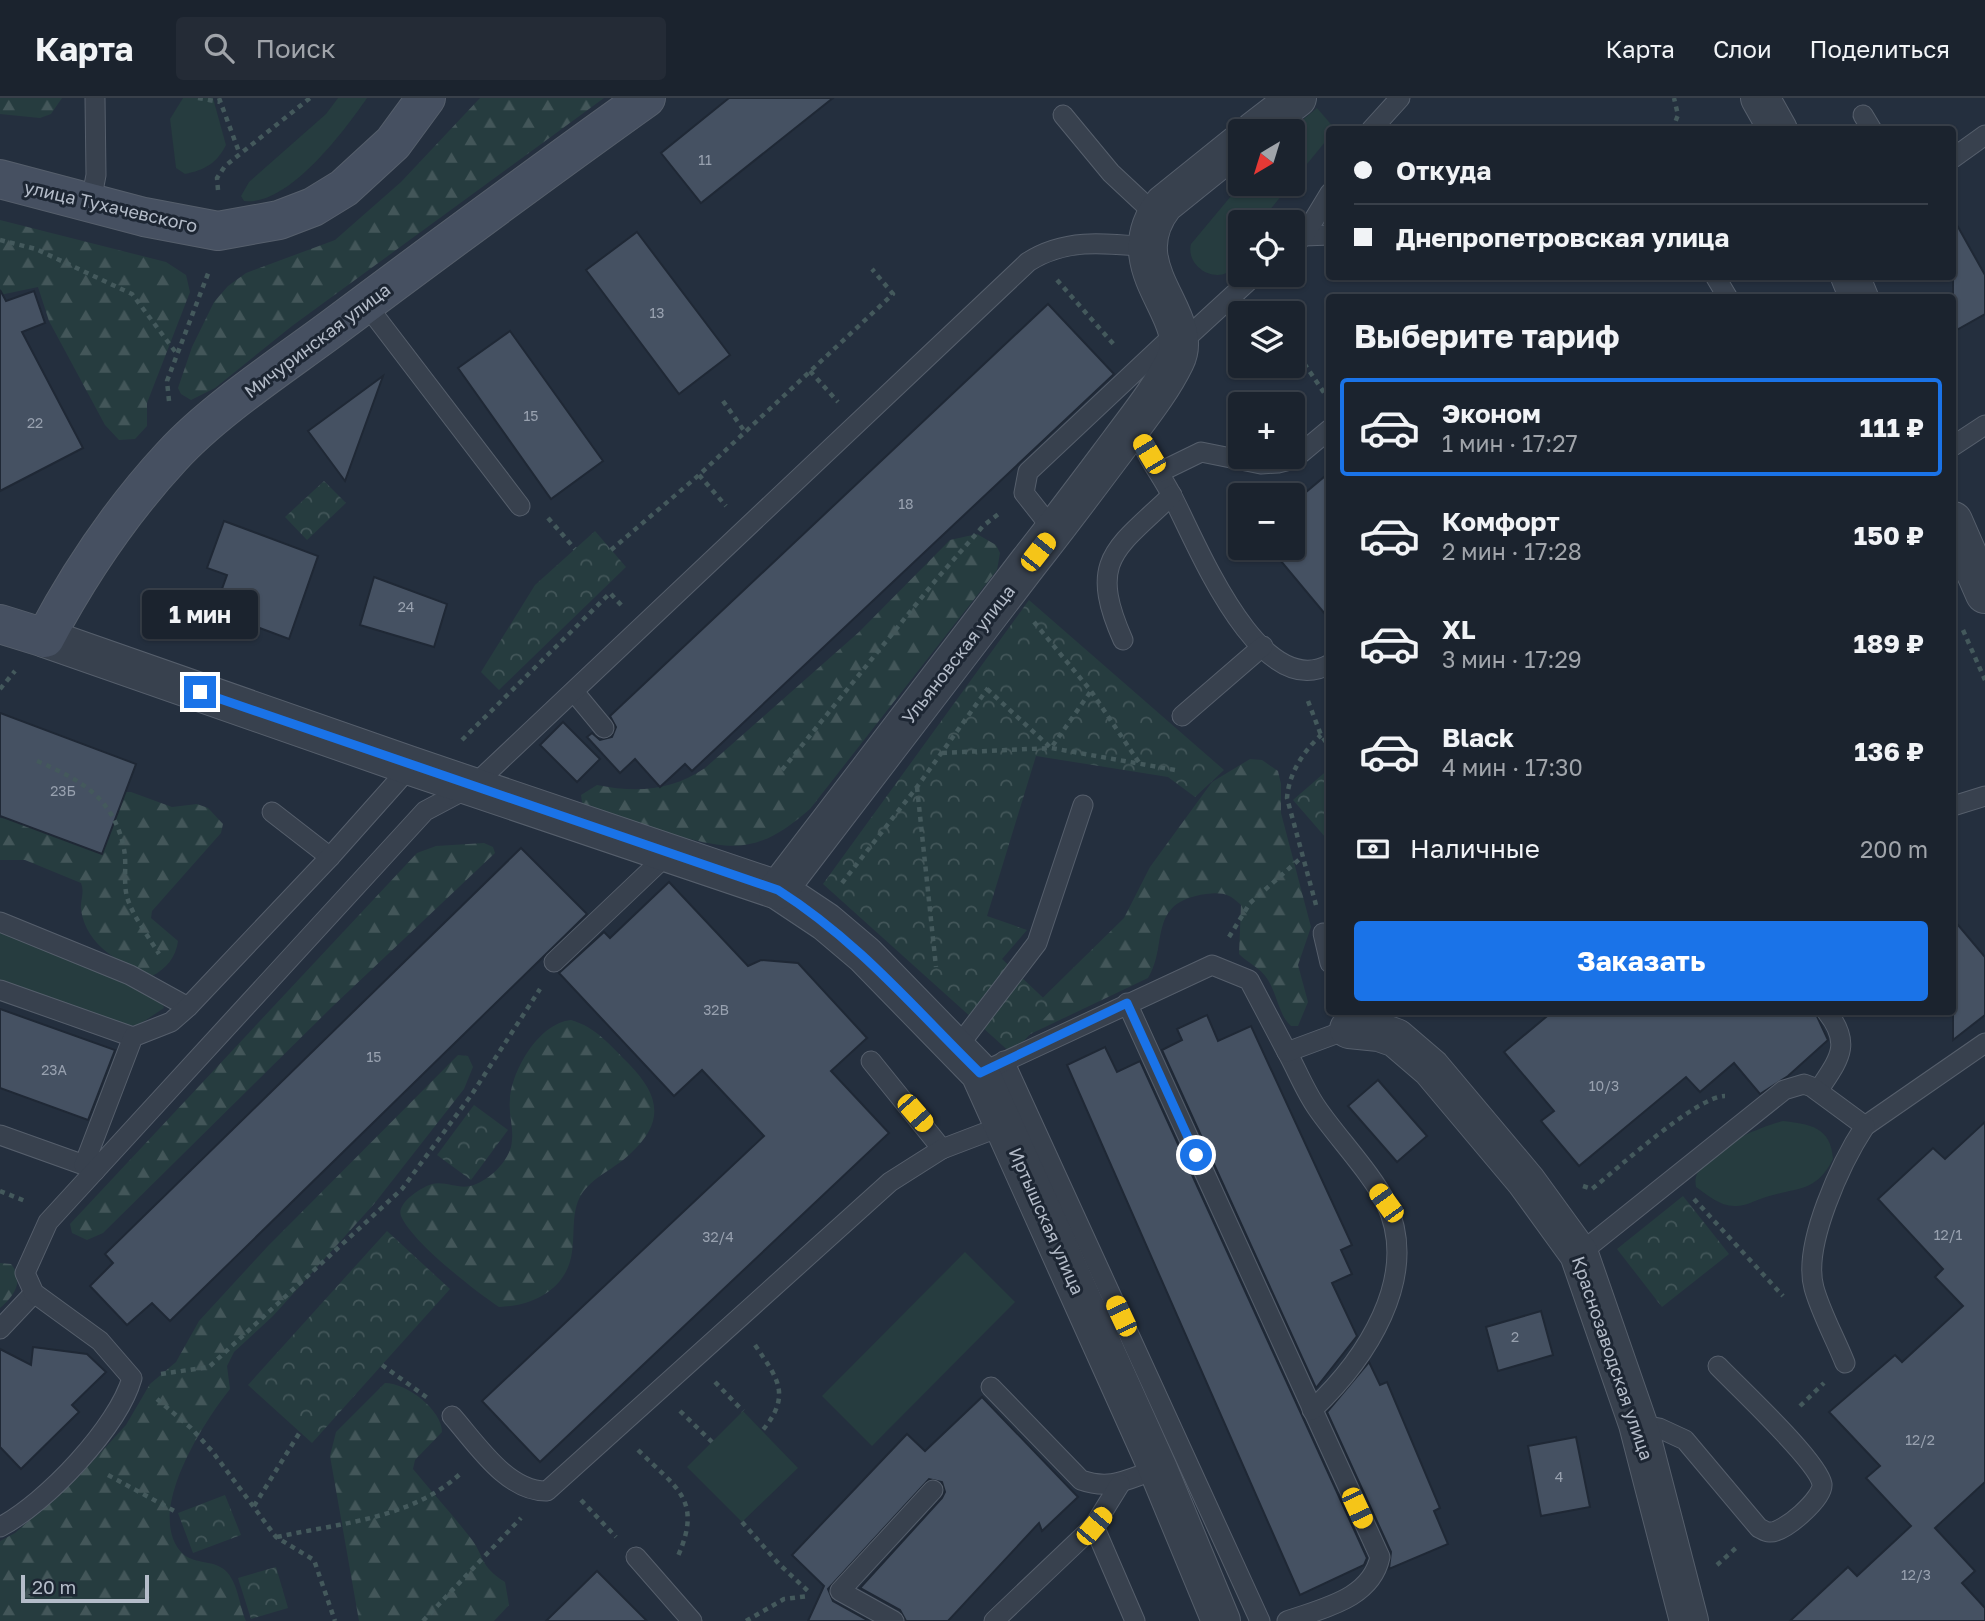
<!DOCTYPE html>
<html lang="ru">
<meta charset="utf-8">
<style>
body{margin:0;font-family:"Golos Text",sans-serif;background:#242b36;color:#f1f3f6;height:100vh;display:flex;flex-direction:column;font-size:26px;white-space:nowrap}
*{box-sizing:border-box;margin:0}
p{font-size:23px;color:#a0a4aa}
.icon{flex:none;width:38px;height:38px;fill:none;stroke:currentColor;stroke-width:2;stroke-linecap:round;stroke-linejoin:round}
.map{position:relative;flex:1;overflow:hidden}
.panel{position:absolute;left:1326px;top:196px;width:630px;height:721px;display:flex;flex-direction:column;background:#1b232e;border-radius:7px;box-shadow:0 2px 5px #0004,0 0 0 2px #39404a}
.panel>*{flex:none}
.guide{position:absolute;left:1326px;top:28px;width:630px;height:154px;border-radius:7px;box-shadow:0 2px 5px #0004,0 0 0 2px #39404a;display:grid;align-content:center;height:154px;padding:0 28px;background:#1b232e}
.needle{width:46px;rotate:218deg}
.buttons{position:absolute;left:1228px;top:21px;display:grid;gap:14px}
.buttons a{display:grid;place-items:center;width:77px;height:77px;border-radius:7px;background:#1b232e;box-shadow:0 2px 5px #0004,0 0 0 2px #39404a;font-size:35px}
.scale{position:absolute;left:21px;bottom:18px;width:128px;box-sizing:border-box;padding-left:7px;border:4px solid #b4bcc9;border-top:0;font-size:19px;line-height:24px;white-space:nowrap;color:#b4bcc9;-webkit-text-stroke:5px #1d2633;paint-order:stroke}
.end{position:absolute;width:32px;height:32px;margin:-16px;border:9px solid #1a73e8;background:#fff;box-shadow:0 0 0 4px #fff}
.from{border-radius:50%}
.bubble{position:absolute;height:49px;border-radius:7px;background:#1b232e;box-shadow:0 2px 5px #0004,0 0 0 2px #39404a;font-size:23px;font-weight:700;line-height:49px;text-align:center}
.car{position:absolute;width:21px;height:42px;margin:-21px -10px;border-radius:9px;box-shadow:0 0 5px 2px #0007;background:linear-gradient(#f5c518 24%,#345 0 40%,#f5c518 0 76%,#345 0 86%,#f5c518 0)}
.guide b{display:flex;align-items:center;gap:24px;height:66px;font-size:26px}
.guide b+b{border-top:2px solid #39404a}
.guide i{width:18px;height:18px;background:#f1f3f6}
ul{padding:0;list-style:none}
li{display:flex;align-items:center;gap:21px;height:98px;margin:0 14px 10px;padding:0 14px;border:4px solid transparent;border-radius:7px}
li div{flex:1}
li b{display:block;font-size:26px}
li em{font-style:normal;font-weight:700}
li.active{border-color:#1a73e8}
li>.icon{width:63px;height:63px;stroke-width:1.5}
h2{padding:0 28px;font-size:32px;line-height:84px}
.pay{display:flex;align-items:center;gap:18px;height:77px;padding:0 28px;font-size:26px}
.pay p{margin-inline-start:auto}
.button{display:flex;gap:14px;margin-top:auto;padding:14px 28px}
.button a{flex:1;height:80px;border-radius:7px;background:#1a73e8;color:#fff;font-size:28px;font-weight:700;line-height:80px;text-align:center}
header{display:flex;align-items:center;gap:42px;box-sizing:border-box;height:98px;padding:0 35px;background:#1b232e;border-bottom:2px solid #39404a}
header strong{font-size:33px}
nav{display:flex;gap:38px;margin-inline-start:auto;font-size:24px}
.search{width:490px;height:63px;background:#242b36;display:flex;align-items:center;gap:18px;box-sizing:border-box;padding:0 24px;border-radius:7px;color:#a0a4aa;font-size:26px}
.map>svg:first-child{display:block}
.grass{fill:#263c3f}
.forest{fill:url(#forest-firs)}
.park{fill:url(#park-crowns)}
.building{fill:#455162;stroke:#1f2835;stroke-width:2}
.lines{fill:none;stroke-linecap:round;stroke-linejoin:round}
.lane-casing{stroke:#565f6c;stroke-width:21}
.street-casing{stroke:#565f6c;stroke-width:40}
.secondary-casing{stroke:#565f6c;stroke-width:40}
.path{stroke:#44595c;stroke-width:4.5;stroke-dasharray:5 5;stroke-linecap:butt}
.lane{stroke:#38414e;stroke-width:19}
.street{stroke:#38414e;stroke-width:38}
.secondary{stroke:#465061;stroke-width:38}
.route{stroke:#1a73e8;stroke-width:9}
.labels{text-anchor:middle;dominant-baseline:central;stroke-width:6;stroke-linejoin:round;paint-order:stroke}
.number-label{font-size:14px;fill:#98a1af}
.street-label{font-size:18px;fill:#b4bcc9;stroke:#1d2633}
</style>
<header>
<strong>Карта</strong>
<div class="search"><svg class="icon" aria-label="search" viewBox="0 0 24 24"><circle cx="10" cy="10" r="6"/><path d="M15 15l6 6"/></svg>Поиск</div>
<nav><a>Карта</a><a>Слои</a><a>Поделиться</a></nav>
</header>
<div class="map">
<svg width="1985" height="1523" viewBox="0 0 1985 1523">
<defs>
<pattern id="forest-firs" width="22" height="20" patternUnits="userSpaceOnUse" patternTransform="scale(1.75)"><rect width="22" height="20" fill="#263c3f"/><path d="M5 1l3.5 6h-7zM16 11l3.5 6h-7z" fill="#435659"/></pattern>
<pattern id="park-crowns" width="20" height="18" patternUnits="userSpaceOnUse" patternTransform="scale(1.75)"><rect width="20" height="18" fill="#263c3f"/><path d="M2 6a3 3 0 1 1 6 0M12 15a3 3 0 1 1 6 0" fill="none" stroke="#435659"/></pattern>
</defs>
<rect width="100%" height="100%" fill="#242f3e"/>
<g class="grass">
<path d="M183,0H213L226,47C217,65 205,72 185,76L176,70L170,21Z"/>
<path d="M338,0H367C345,32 288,109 244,103L241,98L249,84L326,16Z"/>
<path d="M1317,10L1335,31L1330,32V38L1293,83V33H1289Z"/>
<path d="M1241,86H1291L1260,124H1241V164C1237,167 1232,173 1227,175C1208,183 1186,165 1191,146Z"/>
<path d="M0,831L125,884L162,904L164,910L140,926L127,929L0,883Z"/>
<path d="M1783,1023C1810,1026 1831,1029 1833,1061C1816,1095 1797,1089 1766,1099C1756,1102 1745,1109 1734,1108C1720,1108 1707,1097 1696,1089C1689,1057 1759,1029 1783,1023Z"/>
<path d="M965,1154L1015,1204L872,1348L822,1298Z"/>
<path d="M743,1313L798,1370L742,1424L687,1369Z"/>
</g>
<g class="forest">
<path d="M0,0H62L51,16L40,20L0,16Z"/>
<path d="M480,0H604L292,228L215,290L191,302L181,296L178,290L192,249L214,204L228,188L246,175L335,142L401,84Z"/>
<path d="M0,122L166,164L186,177L190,194L147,305V328L135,341L119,342L105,327L49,223L38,189L0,197Z"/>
<path d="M977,436L996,447L1000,455L997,472L810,711C751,763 726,750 655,732C631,726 605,722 583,711L581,697L597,687C637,695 671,693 705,670L859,534L950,442Z"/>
<path d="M1250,661L1262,662L1278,673L1281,686V715L1311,829L1298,867L1308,904L1298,928H1291C1279,917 1277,896 1268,882C1260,869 1249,866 1239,856L1241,807C1229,795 1221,794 1206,796C1146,804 1169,847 1148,880L1022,940L1015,927L1124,820L1150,769L1212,684Z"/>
<path d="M124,694H131L172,709L197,706L208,710L223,726L221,735L152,813L151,820L178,843C176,859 166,871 152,878C120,865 87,849 81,812C80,802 85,795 81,785L25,762H0V720L13,721Z"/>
<path d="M484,745L493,749L495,755L333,908L103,1135L87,1142L72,1135L70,1126L417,755L436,748Z"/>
<path d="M571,922C596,929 611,948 629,966C660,998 665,1024 630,1056C616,1070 592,1079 581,1097C571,1114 575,1136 572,1154C567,1192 532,1208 499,1209C475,1193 412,1144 401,1118C396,1105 422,1089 432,1086C445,1083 458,1091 470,1088C487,1084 506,1066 511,1049C515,1030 508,1018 510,1001C512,972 539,925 571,922Z"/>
<path d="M458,957L468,958L473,969L464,991L374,1106L273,1218L234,1254L227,1268L230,1291C204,1324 144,1415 182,1455C193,1466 210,1462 222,1470C238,1480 239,1508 246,1523H0V1443L15,1435L78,1379L126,1327L150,1286L176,1264L199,1223L268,1148Z"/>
<path d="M0,1165L11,1166C25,1183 14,1198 0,1210Z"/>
<path d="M385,1285C407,1285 442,1312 442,1334L415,1362L413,1371C432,1394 451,1415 469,1438C486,1459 478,1467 505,1484L509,1507L494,1523H359L330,1358L336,1334Z"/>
</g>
<g class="park">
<path d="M324,383L346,405L307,442L285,419Z"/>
<path d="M595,433L626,469L499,592L481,574L535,487Z"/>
<path d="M1029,502L1224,672L1195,699L1168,679L1036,658L987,818L1027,832L1002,861L1054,910L1012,956L823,786Z"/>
<path d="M1330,670V737L1326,740L1293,702Z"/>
<path d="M474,1007L508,1032L471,1082L437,1057Z"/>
<path d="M1683,1098L1729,1156L1662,1209L1617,1151Z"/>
<path d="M387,1133L450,1191L312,1345L248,1287Z"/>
<path d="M225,1397L241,1437L193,1455L178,1415Z"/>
<path d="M276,1469L288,1510L251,1521L238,1480Z"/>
</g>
<g class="building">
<path d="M729,0H833L701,105L661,55Z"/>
<path d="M1953,120L1985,177V216L1953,234Z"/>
<path d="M637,134L730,257L679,296L586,172Z"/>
<path d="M0,192L6,203L34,193L45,225L22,234L83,350L0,393Z"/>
<path d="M1048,206L1114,276L692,673L685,666L660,689L635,661L620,675L587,639L592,635L600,642L612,639L616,629L610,618Z"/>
<path d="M510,233L603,363L551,401L458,270Z"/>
<path d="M383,278L345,383L308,333Z"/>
<path d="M1330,374V522L1270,450H1293V405Z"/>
<path d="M224,423L318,458L289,541L214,513L227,477L207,470Z"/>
<path d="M374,479L447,506L434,549L360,527Z"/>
<path d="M0,615L136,666L102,756L0,718Z"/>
<path d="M563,624L600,661L577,684L540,647Z"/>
<path d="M521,750L587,816L170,1223L152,1205L127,1227L90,1188L113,1165L105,1156Z"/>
<path d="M669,784L748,868L761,862L798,865L867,940L831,973L889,1035L540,1364L482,1303L764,1038L702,972L674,998L559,875L604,834L610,840Z"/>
<path d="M1953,821L1985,859V917L1953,942Z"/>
<path d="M0,911L115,952L88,1022L0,990Z"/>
<path d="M1552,914H1815L1828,942L1788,978L1760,996L1734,965L1700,994L1686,979L1579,1068L1541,1023L1554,1013L1504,954Z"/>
<path d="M1207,917L1218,943L1251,928L1352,1147L1341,1152L1352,1176L1332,1185L1357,1238L1316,1290L1162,952L1182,942L1177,931Z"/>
<path d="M1105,949L1117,974L1140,963L1367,1460L1364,1467L1300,1497L1067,967Z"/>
<path d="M1378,982L1427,1038L1397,1064L1348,1008Z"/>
<path d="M1985,1024V1384L1935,1430L1975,1473L1962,1485L1985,1510V1523H1790L1848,1469L1857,1478L1911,1428L1866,1380L1880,1368L1829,1314L1895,1257L1902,1264L1963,1208L1935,1179L1943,1171L1878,1101L1933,1050L1945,1061Z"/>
<path d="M1541,1213L1553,1257L1498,1273L1486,1229Z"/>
<path d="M33,1249L87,1256L106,1274L72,1307L79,1314L21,1371L0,1349V1251L31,1267Z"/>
<path d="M1369,1264L1380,1287L1387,1284L1440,1410L1434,1413L1448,1446L1389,1471L1391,1454L1327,1314Z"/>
<path d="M982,1299L1078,1399L1042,1433L1039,1425L948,1523H906L900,1512L860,1490L942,1400L945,1394L942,1384L929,1381L828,1491L833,1503L869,1523H808L824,1488L792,1457L907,1336L925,1353Z"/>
<path d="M1576,1339L1590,1409L1541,1418L1528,1348Z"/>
<path d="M597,1473L647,1523H546Z"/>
</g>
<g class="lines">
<defs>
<g id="lane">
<path d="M1063,17L1111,75L1156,117"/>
<path d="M1863,17L1872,32"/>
<path d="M1371,32L1400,0"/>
<path d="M1953,60L1985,37"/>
<path d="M91,104L96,77L95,0"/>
<path d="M1304,138L1330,137"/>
<path d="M1293,146L1304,138L1330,95"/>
<path d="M1715,178L1728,200"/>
<path d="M365,205L520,408"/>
<path d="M1181,245L1255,177"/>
<path d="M1136,323C1139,351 1161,375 1173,400C1197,446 1260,606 1330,566"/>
<path d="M1953,348L1985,327"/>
<path d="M1160,374L1201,354L1261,366L1278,365L1294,361L1330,331"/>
<path d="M1054,433L1024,395L1028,374L1177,234"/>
<path d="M1123,542C1087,461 1116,451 1172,397"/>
<path d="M575,595L604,630"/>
<path d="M1182,618L1263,548"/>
<path d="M1953,708L1985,698"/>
<path d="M272,714L330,759"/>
<path d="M0,824L130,877L188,909"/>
<path d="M1323,835L1330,865"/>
<path d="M554,864L670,754"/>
<path d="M0,892L133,939"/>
<path d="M1127,905L1380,1459C1371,1501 1323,1510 1287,1523"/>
<path d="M956,951L1037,845L1083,707"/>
<path d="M1287,954C1297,972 1305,993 1317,1010C1336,1038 1373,1077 1386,1105C1421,1180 1365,1262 1312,1312"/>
<path d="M871,963L942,1051"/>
<path d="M1004,963L1260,1523"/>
<path d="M993,969L1212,867L1249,882L1287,954L1349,931L1348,925"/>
<path d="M1818,993C1838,962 1853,947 1827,914"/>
<path d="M0,1037L84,1067"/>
<path d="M95,1073L84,1067L133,939L171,924L188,909L330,759L411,668"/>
<path d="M1579,1156L1784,992L1804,986L1812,989L1865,1028L1985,945"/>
<path d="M0,1231L34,1195"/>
<path d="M1845,1265C1835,1240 1821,1215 1814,1190C1802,1147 1842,1063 1865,1028"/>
<path d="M991,1289L1081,1382C1112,1393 1129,1380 1158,1371"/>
<path d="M452,1318C476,1345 507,1394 547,1393L890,1084L942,1051L1005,1027"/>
<path d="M1638,1326L1659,1330L1685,1342L1759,1430C1762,1431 1765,1434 1769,1434C1783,1436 1824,1400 1822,1386C1818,1363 1737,1288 1718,1268"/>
<path d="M1094,1428L1135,1523"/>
<path d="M0,1429C46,1405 118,1329 132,1280L100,1243L34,1195L25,1175L48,1124L425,713L474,687L1028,164C1065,140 1106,145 1147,149"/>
<path d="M636,1459L692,1523"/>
<path d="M894,1523L840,1493L933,1392"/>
<path d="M994,1523L1094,1428L1120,1386"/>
</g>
<g id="street">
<path d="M1760,0L1778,32"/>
<path d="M1254,33L1297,0"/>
<path d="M1850,178L1859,200"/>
<path d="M1953,423L1985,496"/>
<path d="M45,540L411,668L778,792L826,824L865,857L980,975L1158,1371L1221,1523"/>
<path d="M778,792C861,682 945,573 1029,464C1060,425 1089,386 1119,346C1138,320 1161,292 1175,263C1198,217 1114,170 1164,106L1241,44"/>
<path d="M1349,931L1379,934L1396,940L1431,970L1526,1083L1579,1156L1638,1326L1689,1523"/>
</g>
<g id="secondary">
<path d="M0,81L144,119L218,133L279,122L313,109L344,90L393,45L426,0"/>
<path d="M0,526L45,540C80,474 121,413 172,358C214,312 283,267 334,229C437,152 541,75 646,0"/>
</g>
</defs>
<use href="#lane" class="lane-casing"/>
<use href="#street" class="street-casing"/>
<use href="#secondary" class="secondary-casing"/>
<g class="path">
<path d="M198,0L220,4"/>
<path d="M219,0L239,54"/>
<path d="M1672,32L1678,17L1674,0"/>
<path d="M218,92L217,80L225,68L310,0"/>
<path d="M0,142L36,151L132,196L177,256"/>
<path d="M1057,182L1116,249"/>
<path d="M1293,249L1329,302"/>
<path d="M810,273L838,304"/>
<path d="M169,303L167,283L209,173"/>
<path d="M723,303L745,334"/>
<path d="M699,377L726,408"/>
<path d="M548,420L575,451"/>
<path d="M1229,442L1232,426L1241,419"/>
<path d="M611,452L699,377L893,196L872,171"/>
<path d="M1034,524L1091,593L1140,666"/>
<path d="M1963,532L1985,582"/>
<path d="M0,591L15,573"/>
<path d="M987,591L1051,650L1091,593"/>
<path d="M1308,603L1321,637L1330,650"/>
<path d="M462,642L610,495L622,508"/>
<path d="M942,655L1051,650L1175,672"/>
<path d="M37,663C81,682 114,700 124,751C127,766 123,784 127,799C133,819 149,839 159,856"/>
<path d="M782,672L935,483L983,428L1001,414"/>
<path d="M917,689L936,869"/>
<path d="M842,785L917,689L988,590"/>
<path d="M1316,807L1287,700C1289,675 1303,654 1321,637"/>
<path d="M1229,839L1250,805L1302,759"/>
<path d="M1583,1088L1592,1091C1617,1071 1697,998 1725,998"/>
<path d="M0,1093L25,1103"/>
<path d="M1694,1101L1783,1198"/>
<path d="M755,1247C778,1281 792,1297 762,1333"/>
<path d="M382,1267L429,1301"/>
<path d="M161,1276L209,1269L402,1091L472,996L540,891"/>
<path d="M715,1284L743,1313"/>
<path d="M157,1301L191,1330L212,1353L276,1439L314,1462L335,1523"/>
<path d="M1800,1308L1824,1285"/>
<path d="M680,1313L712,1344"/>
<path d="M638,1352C676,1390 703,1401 678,1458"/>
<path d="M108,1377L178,1415"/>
<path d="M581,1402L616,1439"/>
<path d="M254,1408L300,1334"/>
<path d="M742,1424L779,1466L809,1494"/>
<path d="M277,1439C340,1425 412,1421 461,1375"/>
<path d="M1717,1467L1737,1449"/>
<path d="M423,1523L521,1420"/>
<path d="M746,1523L784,1501L809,1498"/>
</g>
<use href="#lane" class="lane"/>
<use href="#street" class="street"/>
<use href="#secondary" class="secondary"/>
</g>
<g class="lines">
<path class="route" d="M200,594L778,792C857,842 914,910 980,975L1127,905L1196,1057"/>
</g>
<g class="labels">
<g class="number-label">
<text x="705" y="61">11</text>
<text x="657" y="214">13</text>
<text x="531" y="317">15</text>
<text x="35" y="324">22</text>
<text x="906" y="405">18</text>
<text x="406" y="508">24</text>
<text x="63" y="692">23Б</text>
<text x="716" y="911">32В</text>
<text x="374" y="958">15</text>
<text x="54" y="971">23А</text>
<text x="1604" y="987">10/3</text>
<text x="1948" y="1136">12/1</text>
<text x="718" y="1138">32/4</text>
<text x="1515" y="1238">2</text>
<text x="1920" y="1341">12/2</text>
<text x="1559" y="1378">4</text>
<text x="1916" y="1476">12/3</text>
</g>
<g class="street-label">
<text transform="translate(111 108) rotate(13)">улица Тухачевского</text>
<text transform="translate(317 242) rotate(-37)">Мичуринская улица</text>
<text transform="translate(958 556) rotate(-52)">Ульяновская улица</text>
<text transform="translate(1047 1123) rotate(66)">Иртышская улица</text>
<text transform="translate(1613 1260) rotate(71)">Краснозаводская улица</text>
</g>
</g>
</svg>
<div class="buttons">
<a><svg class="needle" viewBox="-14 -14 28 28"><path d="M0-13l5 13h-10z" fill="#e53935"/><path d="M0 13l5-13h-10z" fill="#a0a4aa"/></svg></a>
<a><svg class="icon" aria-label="locate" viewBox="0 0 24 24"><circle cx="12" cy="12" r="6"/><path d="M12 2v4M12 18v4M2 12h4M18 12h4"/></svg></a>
<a><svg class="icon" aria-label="layers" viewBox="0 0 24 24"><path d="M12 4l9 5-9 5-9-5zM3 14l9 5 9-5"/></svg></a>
<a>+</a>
<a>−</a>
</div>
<div class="scale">20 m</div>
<i class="end from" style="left:1196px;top:1057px"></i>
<i class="end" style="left:200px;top:594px"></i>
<div class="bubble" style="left:142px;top:492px;width:116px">1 мин</div>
<i class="car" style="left:1149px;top:356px;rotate:329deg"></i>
<i class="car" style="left:1038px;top:454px;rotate:38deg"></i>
<i class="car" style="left:915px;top:1015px;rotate:139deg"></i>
<i class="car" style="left:1386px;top:1105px;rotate:324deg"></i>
<i class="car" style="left:1121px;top:1218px;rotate:335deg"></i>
<i class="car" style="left:1357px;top:1410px;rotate:155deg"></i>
<i class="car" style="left:1094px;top:1428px;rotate:40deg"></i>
<div class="guide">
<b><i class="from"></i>Откуда</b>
<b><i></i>Днепропетровская улица</b>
</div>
<section class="panel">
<h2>Выберите тариф</h2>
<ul>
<li class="active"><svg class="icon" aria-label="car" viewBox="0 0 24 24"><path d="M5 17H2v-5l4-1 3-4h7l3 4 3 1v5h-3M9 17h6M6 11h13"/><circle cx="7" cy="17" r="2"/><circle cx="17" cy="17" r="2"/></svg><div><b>Эконом</b><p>1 мин · 17:27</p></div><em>111 ₽</em></li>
<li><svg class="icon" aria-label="car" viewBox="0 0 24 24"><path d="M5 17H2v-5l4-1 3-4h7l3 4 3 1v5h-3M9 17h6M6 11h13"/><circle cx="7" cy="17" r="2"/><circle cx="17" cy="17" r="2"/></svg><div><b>Комфорт</b><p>2 мин · 17:28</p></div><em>150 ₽</em></li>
<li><svg class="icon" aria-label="car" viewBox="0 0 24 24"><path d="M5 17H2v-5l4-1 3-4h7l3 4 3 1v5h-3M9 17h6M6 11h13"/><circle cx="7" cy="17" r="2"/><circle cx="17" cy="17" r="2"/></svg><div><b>XL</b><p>3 мин · 17:29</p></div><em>189 ₽</em></li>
<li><svg class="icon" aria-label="car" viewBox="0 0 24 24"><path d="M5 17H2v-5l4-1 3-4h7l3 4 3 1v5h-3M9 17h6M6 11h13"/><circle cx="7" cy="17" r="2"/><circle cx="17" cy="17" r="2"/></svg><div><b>Black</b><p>4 мин · 17:30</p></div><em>136 ₽</em></li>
</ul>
<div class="pay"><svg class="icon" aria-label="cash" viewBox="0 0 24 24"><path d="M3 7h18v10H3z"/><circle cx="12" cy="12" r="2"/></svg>Наличные<p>200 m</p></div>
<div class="button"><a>Заказать</a></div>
</section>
</div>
